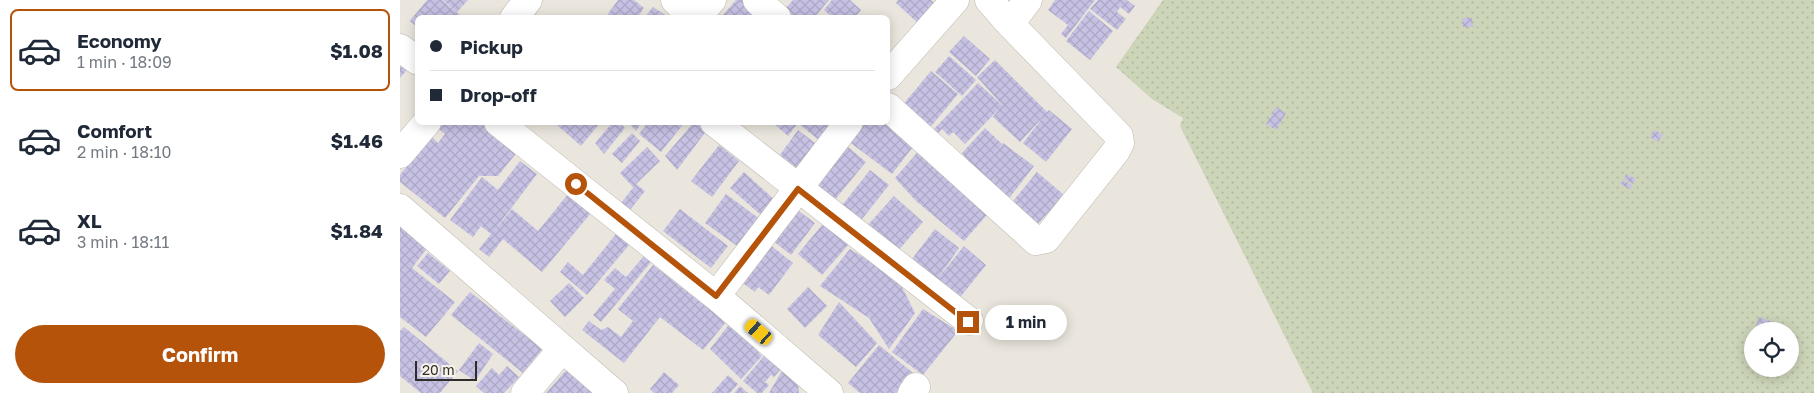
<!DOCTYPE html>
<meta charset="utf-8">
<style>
body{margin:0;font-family:"Golos Text",sans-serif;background:#f6f6f7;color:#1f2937;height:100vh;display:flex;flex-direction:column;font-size:19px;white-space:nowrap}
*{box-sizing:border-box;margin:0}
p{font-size:16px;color:#747a83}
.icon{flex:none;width:28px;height:28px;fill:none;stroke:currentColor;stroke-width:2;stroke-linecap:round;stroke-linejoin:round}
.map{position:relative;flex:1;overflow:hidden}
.panel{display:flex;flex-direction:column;background:#fff;width:400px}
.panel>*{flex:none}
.banner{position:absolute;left:15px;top:15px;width:475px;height:110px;border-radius:8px;box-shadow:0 2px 12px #0003;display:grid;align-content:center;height:110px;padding:0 15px;background:#fff}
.fabs{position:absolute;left:1344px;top:322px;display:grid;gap:10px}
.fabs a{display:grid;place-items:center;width:55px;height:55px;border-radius:50%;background:#fff;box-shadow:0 2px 12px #0003;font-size:25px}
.scale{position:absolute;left:15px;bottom:12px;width:62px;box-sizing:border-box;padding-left:5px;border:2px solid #2f2d2a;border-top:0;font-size:14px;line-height:18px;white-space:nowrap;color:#2f2d2a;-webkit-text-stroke:4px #f8f3ea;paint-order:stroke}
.end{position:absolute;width:22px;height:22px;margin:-11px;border:6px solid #b45309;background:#fff;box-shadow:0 0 0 2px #fff}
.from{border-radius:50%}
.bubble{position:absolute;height:35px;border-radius:18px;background:#fff;box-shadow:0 2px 12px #0003;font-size:16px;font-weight:700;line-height:35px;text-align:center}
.car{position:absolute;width:15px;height:30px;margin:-15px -8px;border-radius:6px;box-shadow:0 0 4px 1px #0007;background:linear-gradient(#f5c518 24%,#345 0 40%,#f5c518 0 76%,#345 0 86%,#f5c518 0)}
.banner b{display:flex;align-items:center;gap:18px;height:48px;font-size:19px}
.banner b+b{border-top:1px solid #e0e1e3}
.banner i{width:12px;height:12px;background:#1f2937}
ul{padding:9px 0 0;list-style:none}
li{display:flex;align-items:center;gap:15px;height:82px;margin:0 10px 8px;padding:0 5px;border:2px solid transparent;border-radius:8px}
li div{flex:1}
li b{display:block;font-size:19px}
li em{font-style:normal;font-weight:700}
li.active{border-color:#b45309}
li>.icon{width:45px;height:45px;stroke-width:1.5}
.action{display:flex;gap:10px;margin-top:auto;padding:10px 15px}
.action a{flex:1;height:58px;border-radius:30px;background:#b45309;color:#fff;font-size:20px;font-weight:700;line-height:58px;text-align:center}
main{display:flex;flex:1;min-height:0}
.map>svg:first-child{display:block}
.park{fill:url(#park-dots);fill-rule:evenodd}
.building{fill:url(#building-cross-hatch)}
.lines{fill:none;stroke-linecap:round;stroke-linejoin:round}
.minor-casing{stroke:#bdb8af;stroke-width:29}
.minor{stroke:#fff;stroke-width:28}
.route{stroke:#b45309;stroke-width:6}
</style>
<main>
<section class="panel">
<ul>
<li class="active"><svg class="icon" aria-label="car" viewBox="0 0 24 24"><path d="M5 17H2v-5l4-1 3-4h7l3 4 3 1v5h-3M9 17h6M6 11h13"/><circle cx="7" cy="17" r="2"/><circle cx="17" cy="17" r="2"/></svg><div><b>Economy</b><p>1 min · 18:09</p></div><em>$1.08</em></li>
<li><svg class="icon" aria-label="car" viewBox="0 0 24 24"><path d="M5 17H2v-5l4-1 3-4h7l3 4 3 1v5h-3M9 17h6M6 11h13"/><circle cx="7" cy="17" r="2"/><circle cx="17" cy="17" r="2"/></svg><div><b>Comfort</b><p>2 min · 18:10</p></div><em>$1.46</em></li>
<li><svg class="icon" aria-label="car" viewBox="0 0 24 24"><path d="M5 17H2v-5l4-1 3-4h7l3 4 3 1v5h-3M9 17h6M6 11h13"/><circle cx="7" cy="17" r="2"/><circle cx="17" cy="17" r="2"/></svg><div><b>XL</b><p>3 min · 18:11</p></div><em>$1.84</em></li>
</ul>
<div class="action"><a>Confirm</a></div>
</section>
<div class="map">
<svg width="1414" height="393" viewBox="0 0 1414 393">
<defs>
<pattern id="park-dots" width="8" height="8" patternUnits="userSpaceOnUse" patternTransform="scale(1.25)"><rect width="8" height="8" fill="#cdd5b9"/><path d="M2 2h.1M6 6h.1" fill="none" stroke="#b0b79f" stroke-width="1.8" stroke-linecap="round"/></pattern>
<pattern id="building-cross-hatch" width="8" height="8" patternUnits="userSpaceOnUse" patternTransform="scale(1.25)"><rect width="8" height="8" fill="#c7c2e4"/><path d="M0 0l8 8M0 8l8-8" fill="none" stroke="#aba7c4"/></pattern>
</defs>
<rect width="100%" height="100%" fill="#eae6dd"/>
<path class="park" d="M763,0H1414V393H913L780,126L783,118L752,99L716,67ZM1352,331H1390V369H1352Z"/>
<g class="building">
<path d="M27,0H42L60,15L58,18H18V28L10,21Z"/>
<path d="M43,0H68L57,12Z"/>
<path d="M218,0H234L244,8L237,18H205Z"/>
<path d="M336,0H343L359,15L357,18H328L322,16Z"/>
<path d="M393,0H429L414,18H388L382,12Z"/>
<path d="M432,0H450L461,10L455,18H433L424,10Z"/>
<path d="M498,0H531L538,7L521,26L496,3Z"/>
<path d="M655,0H695L666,38L661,34L668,25L648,10Z"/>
<path d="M698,0H727L735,6L729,14L720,7L717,12L726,19L717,30L690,9Z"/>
<path d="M253,7L270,18H244Z"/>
<path d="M689,11L713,31L690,60L666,41Z"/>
<path d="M1062,18H1072L1073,27H1063Z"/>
<path d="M564,36L590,59L576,76L549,52Z"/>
<path d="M549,56L576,80L562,96L535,72Z"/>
<path d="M0,57L10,66L0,78Z"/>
<path d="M595,60L647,112L649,110L672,129L646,162L623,143L643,117L620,142L593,117L600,108L565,144L553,132L549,136L542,129L537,134L533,130L578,83L603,106L577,77Z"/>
<path d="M531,71L558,94L528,130L501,107Z"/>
<path d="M876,107L886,113L876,130L866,124Z"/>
<path d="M44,122H82L118,151L98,176H79L45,218L0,182V175L31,136L38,143L45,134L39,129Z"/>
<path d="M159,122H201L181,146L157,125Z"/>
<path d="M213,122H220L225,128L204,154L195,143Z"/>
<path d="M228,122H242L236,131Z"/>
<path d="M248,122H285L261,152L239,134Z"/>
<path d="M294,122H296L307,130L277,170L265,156Z"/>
<path d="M372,122H449L428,148L398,123L388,136Z"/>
<path d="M456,122H488L516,143L492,174L444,138Z"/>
<path d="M585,128L602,144L580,173L603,143L634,166L607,201L579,176L562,153Z"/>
<path d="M398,130L423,149L405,174L380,155Z"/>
<path d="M1255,130L1263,135L1258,142L1250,137Z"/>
<path d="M232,133L240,141L222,163L212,154Z"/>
<path d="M441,141L466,162L433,202L408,181Z"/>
<path d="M319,145L339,161L312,197L291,181Z"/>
<path d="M523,146L593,208L564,241L516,201L495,178Z"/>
<path d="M247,147L260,161L233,187L220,173Z"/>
<path d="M120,161L137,174L94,231L112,209L138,231L168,194L191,213L142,272L103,239L89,257L79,249L91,234L81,226L73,237L50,220L82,177L98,190Z"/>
<path d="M470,170L489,185L458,224L440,208Z"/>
<path d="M344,172L376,201L362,216L330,188Z"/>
<path d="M637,172L664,195L634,228L609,206Z"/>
<path d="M1226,174L1236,179L1233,184L1224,179Z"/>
<path d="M1223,180L1232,185L1230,189L1220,184Z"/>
<path d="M236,184L245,191L230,210L221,203Z"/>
<path d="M326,194L361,220L340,248L305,223Z"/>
<path d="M494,196L523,222L497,252L467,226Z"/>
<path d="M392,206L415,223L391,255L368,237Z"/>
<path d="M280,209L328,246L311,268L263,231Z"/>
<path d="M426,220L449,244L422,275L398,254Z"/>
<path d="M0,226L28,247L12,268L55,302L26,337L0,317Z"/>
<path d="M535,229L559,248L538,278L564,246L586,265L558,300L509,263Z"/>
<path d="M216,234L229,245L187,295L160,272L168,262L183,275Z"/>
<path d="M364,240L393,263L369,295L358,287L355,292L336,278Z"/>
<path d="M450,249L498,279L515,313L489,349L469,318L420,286Z"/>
<path d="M28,253L50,271L39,284L17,266Z"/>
<path d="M244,256L251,262L201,322L193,315L215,289L204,280L215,268L226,277Z"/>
<path d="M253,265L326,322L303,350L260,317L224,363L182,330L189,321L201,330L208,327L221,337L233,321L218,309Z"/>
<path d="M169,283L184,298L165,317L150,301Z"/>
<path d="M408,287L427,306L405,328L387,309Z"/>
<path d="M70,292L142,349L123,373L51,315Z"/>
<path d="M439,302L477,343L456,367L418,335Z"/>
<path d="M523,309L558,331L523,375L492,352Z"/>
<path d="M1359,317L1373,322L1371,331L1356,326Z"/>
<path d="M331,322L362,356L341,379L310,349Z"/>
<path d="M4,327L58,371L40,393H21L0,376V331Z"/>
<path d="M79,343L93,354L75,381L59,370Z"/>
<path d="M479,345L513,373L496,393H460L448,383Z"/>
<path d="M364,356L381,369L374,377L371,375L365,382L369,385L362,393H357L343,381Z"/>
<path d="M107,366L119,377L104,393H84L76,386L92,368L99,375Z"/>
<path d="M168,368L197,393H146Z"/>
<path d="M383,369L398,383L399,393H369Z"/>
<path d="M264,372L279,385L272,393H254L250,389Z"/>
<path d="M328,375L338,384L330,393H312Z"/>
<path d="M340,386L348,393H334Z"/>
</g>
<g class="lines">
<defs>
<g id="minor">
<path d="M275,0L293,18"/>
<path d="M357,0L377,18"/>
<path d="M114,18L128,0"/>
<path d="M296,18L312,0"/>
<path d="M610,24L628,0"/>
<path d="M0,48L18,61"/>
<path d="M488,76L555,0"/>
<path d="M488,107L636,241L646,239L716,151L720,143L719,136L610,24L589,0"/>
<path d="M98,122L316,296L429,393"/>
<path d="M314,122L569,321"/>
<path d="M0,154L27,122"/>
<path d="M0,208L214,393"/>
<path d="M316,296L449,122"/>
<path d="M125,393L162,349"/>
<path d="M512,393L516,387"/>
</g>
</defs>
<use href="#minor" class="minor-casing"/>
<use href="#minor" class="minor"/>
</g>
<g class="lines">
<path class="route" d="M176,184L316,296L398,189L568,322"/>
</g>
</svg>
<div class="fabs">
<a><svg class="icon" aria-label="locate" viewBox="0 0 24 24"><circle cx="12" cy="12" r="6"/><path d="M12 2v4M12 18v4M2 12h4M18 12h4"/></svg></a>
</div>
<div class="scale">20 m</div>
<i class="end from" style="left:176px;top:184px"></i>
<i class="end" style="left:568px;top:322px"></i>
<div class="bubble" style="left:585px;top:305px;width:82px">1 min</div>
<i class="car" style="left:359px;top:332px;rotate:311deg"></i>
<div class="banner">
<b><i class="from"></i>Pickup</b>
<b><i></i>Drop-off</b>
</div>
</div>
</main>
